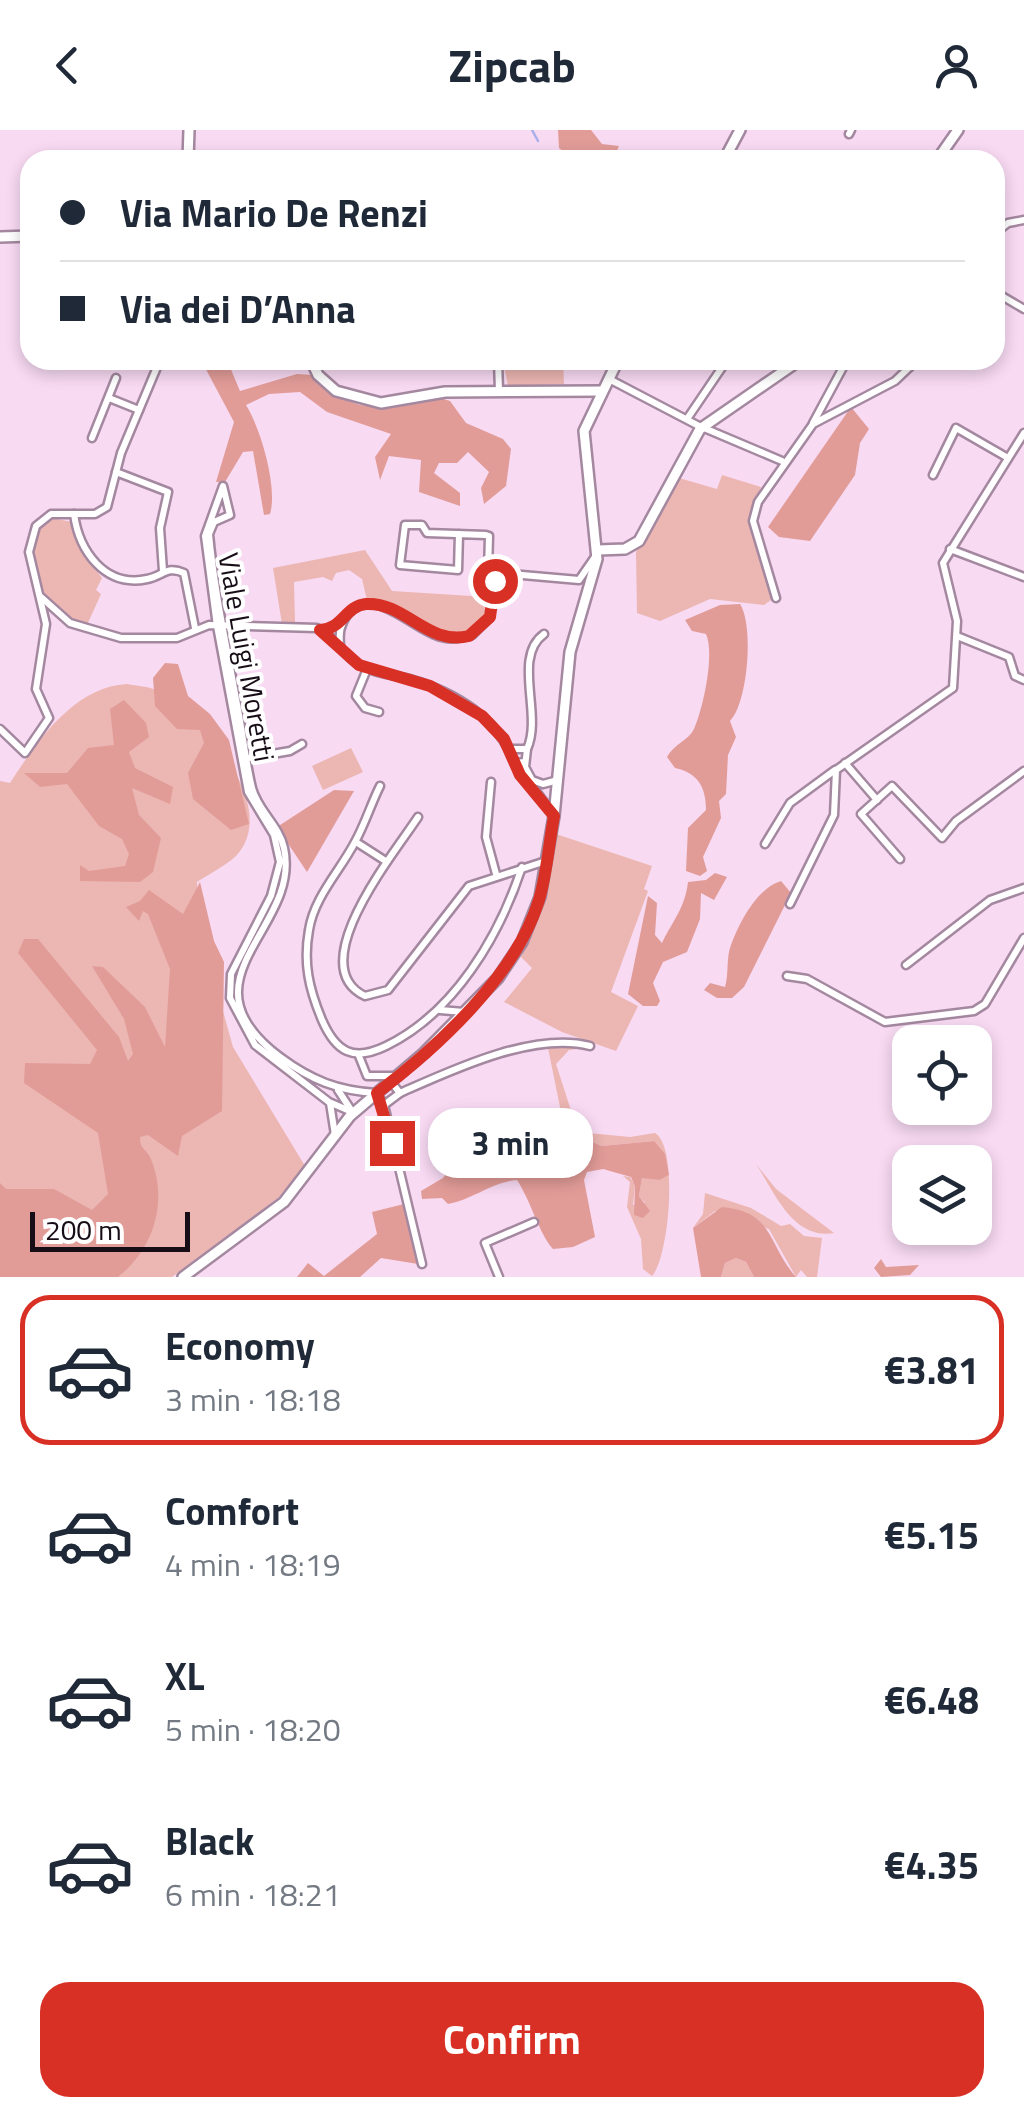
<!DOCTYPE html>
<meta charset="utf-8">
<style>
body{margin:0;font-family:"Titillium Web",sans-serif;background:#f6f6f7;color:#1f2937;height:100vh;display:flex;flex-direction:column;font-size:38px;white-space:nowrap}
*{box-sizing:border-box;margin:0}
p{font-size:32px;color:#747a83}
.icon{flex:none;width:55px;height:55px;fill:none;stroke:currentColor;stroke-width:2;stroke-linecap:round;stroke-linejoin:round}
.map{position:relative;height:1147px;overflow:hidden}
.details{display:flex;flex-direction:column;background:#fff;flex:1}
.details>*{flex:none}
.banner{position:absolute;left:20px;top:20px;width:985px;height:220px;border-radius:30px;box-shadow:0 5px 15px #0003;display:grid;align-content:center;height:220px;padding:0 40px;background:#fff}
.tools{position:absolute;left:892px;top:895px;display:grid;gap:20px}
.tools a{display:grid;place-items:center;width:100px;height:100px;border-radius:20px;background:#fff;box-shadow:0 5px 15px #0003;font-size:50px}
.scale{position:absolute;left:30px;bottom:25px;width:160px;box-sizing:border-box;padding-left:10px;border:5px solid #170d16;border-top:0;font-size:28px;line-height:35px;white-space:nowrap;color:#170d16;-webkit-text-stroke:8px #fff;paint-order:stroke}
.end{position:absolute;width:45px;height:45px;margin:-22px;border:12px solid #d93025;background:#fff;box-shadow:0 0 0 5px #fff}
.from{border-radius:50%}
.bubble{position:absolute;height:70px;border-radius:30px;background:#fff;box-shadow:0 5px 15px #0003;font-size:32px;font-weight:700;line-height:70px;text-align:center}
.banner b{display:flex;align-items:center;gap:35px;height:95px;font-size:38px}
.banner b+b{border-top:2px solid #e0e1e3}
.banner i{width:25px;height:25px;background:#1f2937}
ul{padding:18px 0 0;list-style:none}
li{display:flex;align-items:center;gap:30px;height:150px;margin:0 20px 15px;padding:0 20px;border:5px solid transparent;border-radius:30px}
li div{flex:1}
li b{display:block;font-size:38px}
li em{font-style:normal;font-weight:700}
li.selected{border-color:#d93025}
li>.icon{width:90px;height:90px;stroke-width:1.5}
.button{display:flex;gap:20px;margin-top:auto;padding:20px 40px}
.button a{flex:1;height:115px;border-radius:30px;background:#d93025;color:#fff;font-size:40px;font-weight:700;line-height:115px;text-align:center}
header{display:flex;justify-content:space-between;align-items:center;height:130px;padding:0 40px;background:#fff;font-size:45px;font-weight:700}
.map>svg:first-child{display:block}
.green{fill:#ecb6b2}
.forest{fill:#e29c98}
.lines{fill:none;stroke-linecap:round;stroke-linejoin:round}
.stream{stroke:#a9afe9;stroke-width:2.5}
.street-casing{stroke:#a488a0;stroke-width:11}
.secondary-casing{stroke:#a488a0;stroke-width:14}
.street{stroke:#fff;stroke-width:6}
.secondary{stroke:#fff;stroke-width:9}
.route{stroke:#d93025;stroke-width:12}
.labels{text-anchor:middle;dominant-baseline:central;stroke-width:8;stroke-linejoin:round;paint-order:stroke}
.street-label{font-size:28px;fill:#170d16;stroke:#fff}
</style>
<header><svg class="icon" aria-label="back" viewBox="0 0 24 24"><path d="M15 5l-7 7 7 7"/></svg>Zipcab<svg class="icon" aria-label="person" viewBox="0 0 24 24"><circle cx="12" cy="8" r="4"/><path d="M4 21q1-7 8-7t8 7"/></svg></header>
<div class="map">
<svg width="1024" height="1147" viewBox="0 0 1024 1147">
<rect width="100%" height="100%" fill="#f8daf3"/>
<g class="green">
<path d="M503,230H563L564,254L508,256Z"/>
<path d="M722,345L761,357L750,392L763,428L771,470L764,475L710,469L660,491L637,483L636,422L679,348L717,359Z"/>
<path d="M52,388L72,392L83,424L102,448L96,460L101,464L87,495C74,490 62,485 52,474C32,453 23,404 52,388Z"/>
<path d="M365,420L392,461L487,467C500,547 393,473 367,470L362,449L349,440L336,443L332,451L323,447L294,452L295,492L282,494L273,438Z"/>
<path d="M127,554C136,556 149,556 157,561C201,584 282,677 236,726C225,736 209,744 197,752L198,792L233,917L305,1036L279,1067L172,1147H0V651L10,653C38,610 74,557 127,554Z"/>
<path d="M351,618L363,642L323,660L312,636Z"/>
<path d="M556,704L652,736L644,759L648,761L611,862L638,876L616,921L562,902L504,872L532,838L521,827L542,781Z"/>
<path d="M566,914L585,918L569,920L556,934L578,1002L630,1007L655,1003C679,1017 669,1128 652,1146L643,1139L641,1109L627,1077L630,1052L623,1046L630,1047L635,1055L633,1075L645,1073L639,1066L642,1047L659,1050L654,1011L601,1016L560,1004L562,987L548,918Z"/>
<path d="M756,1034L776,1059L834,1103C793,1110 775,1063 756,1034Z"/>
<path d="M705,1063L751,1078L781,1096L790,1094L804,1106L822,1108L817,1147H807L801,1140L796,1147L769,1099L715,1081L693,1098L703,1084Z"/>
<path d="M736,1128L746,1132L754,1147H721L725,1133Z"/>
</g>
<g class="forest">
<path d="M558,0H591L602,14L619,16L613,30H575L559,18Z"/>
<path d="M201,230H227L240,261L297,244L313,245L339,268L360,275L391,278L437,267L450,271L466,293L503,309L511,319L506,356L484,374L481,358L489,342L468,322L457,333H439L434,343L460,363V376L419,362L421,330L389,326L380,350L375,327L391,304L327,282L300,262L269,264L246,275C261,299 278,358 270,384L264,385L253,321L243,322L225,352H216L234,292Z"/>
<path d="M851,277L869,299L860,313L855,345L810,411L779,407L768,397Z"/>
<path d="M740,474C754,495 748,573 730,591L736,607L728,625L726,664L719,671L721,688L703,727L707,741L700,746L686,741L688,698L706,680C706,657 698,643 675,638L667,627C674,614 689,610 694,599C703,579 715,524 706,504L692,501L685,490L720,475Z"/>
<path d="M165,533L178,534L188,566L210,584L229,610L249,694L231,700L193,669L188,643L204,613L200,600L177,599L155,576L153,548Z"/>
<path d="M124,570L146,593L149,607L129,622L135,638L173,657L170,674L132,658L139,685L161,708L153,742L140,752L80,751V735L89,741L125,736L129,724L122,709L99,696L67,654L40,657L24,643H67L88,618L114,615L110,579Z"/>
<path d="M334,660L354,661L307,742L277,697Z"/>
<path d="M715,743L727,747L714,770L701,763L700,789L687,822L663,832L653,853L660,871L657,876H643L628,864L648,766L657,773L655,805L662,813C673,790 685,778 688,752L706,750Z"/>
<path d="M781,751L791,763L744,857L732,868H717L704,860L710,853L725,857C729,844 726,827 731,815C739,793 757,758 781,751Z"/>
<path d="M200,752L214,811L224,832L222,981L182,1006L178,1026L148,1005L140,1007C140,1019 145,1018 150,1027C169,1070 154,1119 118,1147H0V1053L6,1059H54L92,1080L108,1064L98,1003L24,953L25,933L90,934L97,920L18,823L24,809H38L119,907L128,931L133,924L124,889L92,836L103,837L145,877L165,917L170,839L148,784L143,781L139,791L126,777L140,771L149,760L183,784Z"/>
<path d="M542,979L549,999L557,1004L575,1005L601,1016L654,1011L665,1024L669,1045L659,1050L642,1048L639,1066L650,1081L643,1088L634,1085L635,1056L631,1047L603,1039L587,1042L584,1050L595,1107L573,1117L553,1119C539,1104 531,1071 517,1050C491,1052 474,1069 448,1074L442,1068L422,1069L421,1061L443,1048L451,1037L525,998L529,983Z"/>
<path d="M404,1074L418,1134L381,1128L360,1147H297L308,1133L324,1146L377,1104L372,1082Z"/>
<path d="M722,1077C775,1082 767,1114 796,1147H754L746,1132L736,1128L725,1133L721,1147H701L693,1098Z"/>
<path d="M881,1129L886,1137L919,1135L910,1145L881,1147L874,1138Z"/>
</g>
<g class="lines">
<path class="stream" d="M532,0L538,11"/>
<defs>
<g id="street">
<path d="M849,4L851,0"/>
<path d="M728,23L745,30"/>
<path d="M995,103L1008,93L1024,90"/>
<path d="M995,162L1024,179"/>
<path d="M498,230L499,261"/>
<path d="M752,230L759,234L762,230"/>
<path d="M609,249L697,295L782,331"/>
<path d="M109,268L139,280"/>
<path d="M687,289L727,230"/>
<path d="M813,293L847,230"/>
<path d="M92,308L116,248"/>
<path d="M116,342L168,362L160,398L163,441"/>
<path d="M933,345L956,298L1008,328"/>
<path d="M74,384C79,421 105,458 147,449C163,446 167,435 184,443L195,498"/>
<path d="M459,404L458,440L400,435L405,395H422L427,403L486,405L489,406L488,442L579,450L597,424"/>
<path d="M950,419L1024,447"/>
<path d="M41,467L70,493L121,508H177L209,495L317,498C337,507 344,529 364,537C378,544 395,545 410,549C455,562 498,588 515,633L525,632"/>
<path d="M776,468L753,391L758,372L813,294L895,251L917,230"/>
<path d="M957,506L1009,527L1015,546L1024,550"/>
<path d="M340,515C339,503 340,495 347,485C373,452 414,501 441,507C451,510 462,508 472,505L490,487L492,454L499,452"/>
<path d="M367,539L356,566L365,578L379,582"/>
<path d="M0,599L25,623L49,588L36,559L46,494L29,422L36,396L51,384H95L107,377L121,323L160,230"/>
<path d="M510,619H527L525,637L532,650L543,654L558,650"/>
<path d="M527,619C543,585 512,527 544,504"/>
<path d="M243,629L290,621L302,614"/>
<path d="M515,633L553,684"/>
<path d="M845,633L877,670"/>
<path d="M491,652L486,707L496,744"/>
<path d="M380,656C371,674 365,694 355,712C340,741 314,767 309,800C303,833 309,859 322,890C336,922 353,932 386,916C454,883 499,807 522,737"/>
<path d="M418,687C396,721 301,836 365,866L388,860L469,756L546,731"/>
<path d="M356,712L384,730"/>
<path d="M765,714L790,673L835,640"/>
<path d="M900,729L861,684L892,656L942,708L956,691L1024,641"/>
<path d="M790,774L834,685L836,640L953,558L957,491L943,433L1024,303"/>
<path d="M906,835L990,770L1024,758"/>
<path d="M787,846L807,849L885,892L974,881L985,874L1024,808"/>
<path d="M440,880L464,882"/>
<path d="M359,926L367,946H397"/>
<path d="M391,952L400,963C452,940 534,901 590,916"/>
<path d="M338,960L353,983"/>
<path d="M330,973L335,1005"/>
<path d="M384,975L422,1134"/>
<path d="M352,982L329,972L255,915L230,868L231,844L271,766L280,732L274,705L248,662L217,496L205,406L223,356L230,385L214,392L209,404C214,459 226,514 236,569C242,598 245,629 252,658C258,681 279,695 284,718C302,799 175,848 280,927C311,950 338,961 377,963L384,975L400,963"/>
<path d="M499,1147L485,1113L534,1092"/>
</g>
<g id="secondary">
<path d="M188,30L189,0"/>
<path d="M724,30L740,0"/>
<path d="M937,30L958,0"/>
<path d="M0,107L30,106"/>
<path d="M311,230L318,245L336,261L381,273L445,262L602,261"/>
<path d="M598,420L625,419L639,411L700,299L800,230"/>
<path d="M183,1147L284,1072L350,986L424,923L498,848L522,812L540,767L554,686L570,522L597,429L584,301L618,230"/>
</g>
</defs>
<use href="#street" class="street-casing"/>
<use href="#secondary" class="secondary-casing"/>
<use href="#street" class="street"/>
<use href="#secondary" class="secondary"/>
</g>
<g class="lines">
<path class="route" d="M392,1013L377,963C439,916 516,845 539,770C547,743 549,713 554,686L520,645L504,609L482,586L430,556L359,535L320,500C343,499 345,476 366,474C406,472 427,516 469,506L490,487L495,451"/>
</g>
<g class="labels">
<g class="street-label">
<text transform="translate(247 527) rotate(80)">Viale Luigi Moretti</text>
</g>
</g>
</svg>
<div class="tools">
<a><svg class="icon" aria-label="locate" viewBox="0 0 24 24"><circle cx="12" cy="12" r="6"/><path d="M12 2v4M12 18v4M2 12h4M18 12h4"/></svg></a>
<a><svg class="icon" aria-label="layers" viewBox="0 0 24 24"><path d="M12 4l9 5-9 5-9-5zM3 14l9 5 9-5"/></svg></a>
</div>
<div class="scale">200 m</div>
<i class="end from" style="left:495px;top:451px"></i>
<i class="end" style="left:392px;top:1013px"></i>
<div class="bubble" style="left:428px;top:978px;width:165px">3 min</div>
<div class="banner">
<b><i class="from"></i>Via Mario De Renzi</b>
<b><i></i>Via dei D’Anna</b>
</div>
</div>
<section class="details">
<ul>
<li class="selected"><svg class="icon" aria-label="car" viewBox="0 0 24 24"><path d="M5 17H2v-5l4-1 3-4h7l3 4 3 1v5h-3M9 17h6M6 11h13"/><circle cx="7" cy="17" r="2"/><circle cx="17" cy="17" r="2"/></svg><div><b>Economy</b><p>3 min · 18:18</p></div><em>€3.81</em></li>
<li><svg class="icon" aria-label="car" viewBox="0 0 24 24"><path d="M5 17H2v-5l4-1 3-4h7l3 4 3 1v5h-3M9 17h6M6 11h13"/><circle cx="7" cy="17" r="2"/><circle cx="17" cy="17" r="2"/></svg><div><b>Comfort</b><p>4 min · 18:19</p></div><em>€5.15</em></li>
<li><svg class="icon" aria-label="car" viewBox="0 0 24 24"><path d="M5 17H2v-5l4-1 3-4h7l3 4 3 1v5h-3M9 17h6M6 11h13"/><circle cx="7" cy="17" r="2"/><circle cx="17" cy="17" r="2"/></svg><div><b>XL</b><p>5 min · 18:20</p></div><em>€6.48</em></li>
<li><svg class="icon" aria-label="car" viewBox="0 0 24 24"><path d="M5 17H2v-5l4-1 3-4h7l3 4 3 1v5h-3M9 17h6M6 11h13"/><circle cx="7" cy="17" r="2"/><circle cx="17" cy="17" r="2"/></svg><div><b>Black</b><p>6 min · 18:21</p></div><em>€4.35</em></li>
</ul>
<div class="button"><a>Confirm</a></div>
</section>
